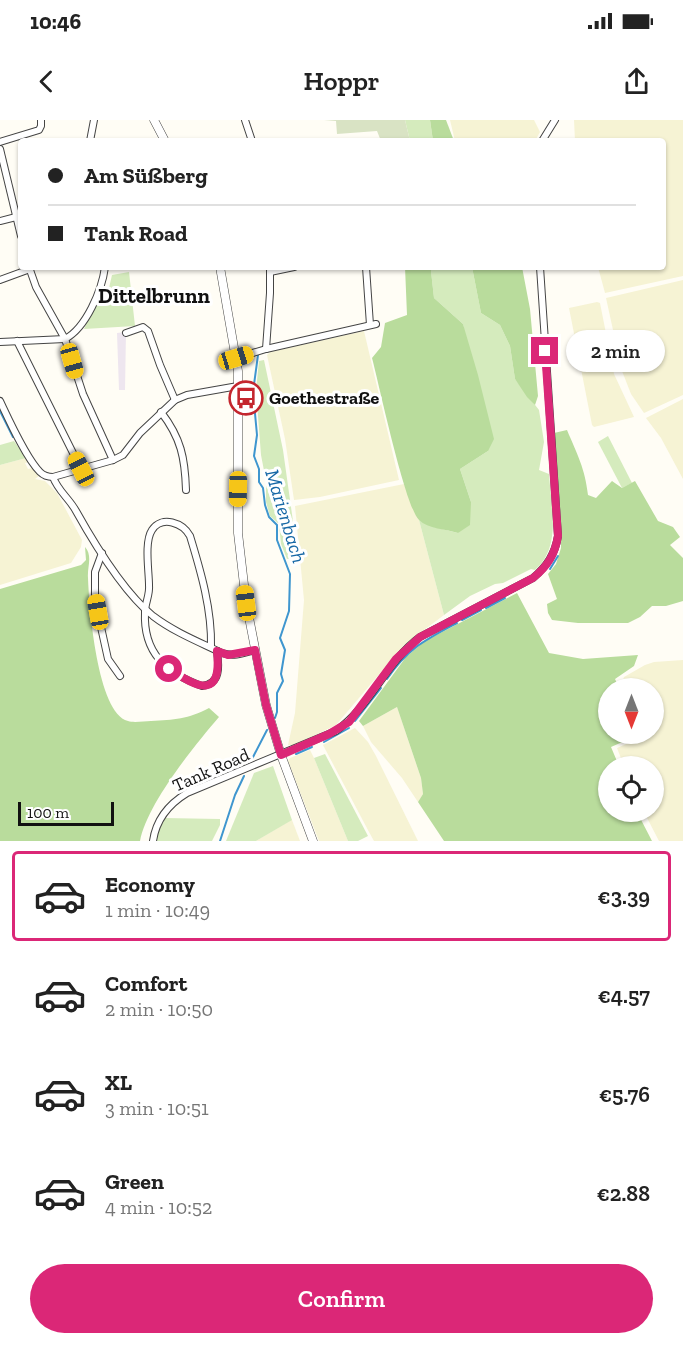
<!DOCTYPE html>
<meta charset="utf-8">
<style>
body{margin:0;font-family:"Zilla Slab",serif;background:#f2f2f2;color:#222;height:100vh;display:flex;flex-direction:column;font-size:22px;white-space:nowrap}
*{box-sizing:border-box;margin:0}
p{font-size:20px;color:#767676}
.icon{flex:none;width:33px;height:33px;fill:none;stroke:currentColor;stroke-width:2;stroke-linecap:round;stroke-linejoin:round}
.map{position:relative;height:721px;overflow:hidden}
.side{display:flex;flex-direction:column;background:#fff;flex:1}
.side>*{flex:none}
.hud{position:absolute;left:18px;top:18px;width:648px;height:132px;border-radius:6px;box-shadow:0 2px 4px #0004;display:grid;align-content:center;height:132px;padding:0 30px;background:#fff}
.needle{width:39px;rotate:180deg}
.fabs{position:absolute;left:598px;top:558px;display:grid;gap:12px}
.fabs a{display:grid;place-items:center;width:66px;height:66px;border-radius:50%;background:#fff;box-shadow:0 2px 4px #0004;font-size:30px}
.scale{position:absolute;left:18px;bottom:15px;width:96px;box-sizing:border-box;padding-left:6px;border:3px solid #111;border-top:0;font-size:16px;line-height:21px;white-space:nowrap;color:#111;-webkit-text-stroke:4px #fff;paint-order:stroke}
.end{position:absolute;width:27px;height:27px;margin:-14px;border:8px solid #db2777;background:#fff;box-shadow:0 0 0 3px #fff}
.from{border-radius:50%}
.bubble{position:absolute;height:42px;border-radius:21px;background:#fff;box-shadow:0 2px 4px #0004;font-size:20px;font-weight:600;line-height:42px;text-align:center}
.car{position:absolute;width:18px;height:36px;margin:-18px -9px;border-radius:8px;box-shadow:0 0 4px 2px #0007;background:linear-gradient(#f5c518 24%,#345 0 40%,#f5c518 0 76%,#345 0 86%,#f5c518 0)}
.hud b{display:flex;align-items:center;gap:21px;height:57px;font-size:22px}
.hud b+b{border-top:2px solid #e0e0e0}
.hud i{width:15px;height:15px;background:#222}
ul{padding:10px 0 0;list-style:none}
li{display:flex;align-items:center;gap:18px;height:90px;margin:0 12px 9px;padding:0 18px;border:3px solid transparent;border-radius:6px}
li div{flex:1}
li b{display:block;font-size:22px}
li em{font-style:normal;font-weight:600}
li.active{border-color:#db2777}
li>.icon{width:54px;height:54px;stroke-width:1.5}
.action{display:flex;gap:12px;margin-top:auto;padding:12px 30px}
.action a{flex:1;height:69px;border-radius:36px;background:#db2777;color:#fff;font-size:24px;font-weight:600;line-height:69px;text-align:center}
.status{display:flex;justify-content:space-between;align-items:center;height:42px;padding:0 30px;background:#fff;direction:ltr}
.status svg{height:16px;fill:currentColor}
header{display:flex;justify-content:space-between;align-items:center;height:78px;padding:0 30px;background:#fff;font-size:27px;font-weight:600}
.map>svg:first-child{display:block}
.industrial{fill:#eee6ef}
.farmland{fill:#f6f3d4}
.green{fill:#d5ebbd}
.forest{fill:#b9dc9c}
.cemetery{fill:#d9e3c4}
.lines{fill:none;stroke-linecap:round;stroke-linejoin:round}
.stream{stroke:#3f96cf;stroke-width:2}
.minor-casing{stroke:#444;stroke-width:8}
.tertiary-casing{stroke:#444;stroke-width:9}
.minor{stroke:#fff;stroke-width:6}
.tertiary{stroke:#fff;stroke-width:8}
.route{stroke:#db2777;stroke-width:8}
.labels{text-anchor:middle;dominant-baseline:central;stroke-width:6;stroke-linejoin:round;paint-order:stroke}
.poi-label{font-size:18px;font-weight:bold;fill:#111;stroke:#fff;text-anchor:start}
.street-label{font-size:18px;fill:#111;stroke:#fff}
.water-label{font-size:20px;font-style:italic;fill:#1768a6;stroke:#fff}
.quarter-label{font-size:21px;font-weight:bold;fill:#111;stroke:#fff}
</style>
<div class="status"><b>10:46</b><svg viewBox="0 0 49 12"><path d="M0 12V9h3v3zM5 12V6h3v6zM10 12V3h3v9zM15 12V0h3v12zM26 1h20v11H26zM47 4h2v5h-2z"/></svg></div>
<header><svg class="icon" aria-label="back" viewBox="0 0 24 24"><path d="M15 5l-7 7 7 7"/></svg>Hoppr<svg class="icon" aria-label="share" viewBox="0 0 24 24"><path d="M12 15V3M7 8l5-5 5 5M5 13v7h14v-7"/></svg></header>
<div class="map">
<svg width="683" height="721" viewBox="0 0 683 721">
<rect width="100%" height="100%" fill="#fffdf5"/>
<path class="industrial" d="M126,212L125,270H119L117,213Z"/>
<g class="farmland">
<path d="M450,0H534L540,12L535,21H455Z"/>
<path d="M574,0H683V156L605,173L598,147H663V21H575Z"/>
<path d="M683,160V275L644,293L631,274L622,251L606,178Z"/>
<path d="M597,182L600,183L614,254L634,297L594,307L592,305L569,188Z"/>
<path d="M364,211L399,360L320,377L294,380L285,319L267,235L270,232Z"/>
<path d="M683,279V359L661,318L646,298Z"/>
<path d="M26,338L29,342L25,343L28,349L32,348L39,356L35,359L45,361L57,373L82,420L81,427L71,443L0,465V345Z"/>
<path d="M404,364L419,400L444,495L404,525L336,605L295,625H288L295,593L304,480L295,386Z"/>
<path d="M683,540V721H659L644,692H654V646H624L617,628L640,618L642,614H654V568H623L622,563L624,557L645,545L654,542Z"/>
<path d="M397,587L421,658L423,674L418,682L402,658L371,622L363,606Z"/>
<path d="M355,608L368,622L376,636L418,721H374L369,712L323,625Z"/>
<path d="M310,630L314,638L348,721H319L288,641L290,638Z"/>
<path d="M292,700L300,721H256L291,700Z"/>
</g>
<g class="green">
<path d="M405,0H430L433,21H410Z"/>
<path d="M434,147H472L481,193L500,205L510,226L515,259L539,290L544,322L539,350L549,354C551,386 562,427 535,450L531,449L503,463L495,464L470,476L444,495L419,400L434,407L458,413L471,382L460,349L488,331L463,204L434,178L431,151Z"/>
<path d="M129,152L135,206L84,209L103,167L109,168L112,155Z"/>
<path d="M264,240L283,330L298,437L287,439L281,424L279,404L270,396L266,382V361L261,335L256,270L259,241Z"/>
<path d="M608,316L632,363L622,368L598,322Z"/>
<path d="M14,321L26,338L0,345V325Z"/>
<path d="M325,634L368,716L358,721H348L314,638Z"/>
<path d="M273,646L292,700L256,721H226L254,653Z"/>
<path d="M164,698L220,699V705L212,721H157L158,712Z"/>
</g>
<g class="forest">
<path d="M430,0H446L454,21H433Z"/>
<path d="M405,147H434L431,151L434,178L463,204L478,255L494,319L488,331L460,349L471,382L470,405L458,413C446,409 428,409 419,400C405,386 379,264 372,238L381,227L385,203L407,195Z"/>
<path d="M472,147H522L530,189L538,276L535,285L527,277L515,259L510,226L500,205L481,193Z"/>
<path d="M567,310C577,334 585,348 588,375L596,378L612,361L622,368L635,361L658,401L673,407L680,417L670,425L683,438V481L666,486H652L640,497L628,503H578L552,500L548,493L547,484L557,479L548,454L556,444L561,428V403L554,313Z"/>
<path d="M85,427C93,436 87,447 88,458C89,486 97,593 128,601C134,603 144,601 151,601C174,600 188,599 209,588L219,597C194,626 147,684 140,721H0V469L81,445L86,440Z"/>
<path d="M517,473L549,533L583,539L638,535L634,546L615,559L619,568H609V614H636V616L611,627L619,646H609V692H637L652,721H444L418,682L423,674L421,658L397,587L363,606L359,601L406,537L425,521Z"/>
</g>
<path class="cemetery" d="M324,0H405L410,21H381L377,11L337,14L336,1Z"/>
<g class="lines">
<g class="stream">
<path d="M258,235L253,272L257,315L254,336L259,349V362L263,368L265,385L269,397L277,405V420L290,454L289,491L280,518L285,530L281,554L283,561L277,573V592L275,598"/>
<path d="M0,291L13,317"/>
<path d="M550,449L558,436"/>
<path d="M486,488L505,478"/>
<path d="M462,500L481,490"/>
<path d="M387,559C408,528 425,520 457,503"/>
<path d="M355,601L381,568"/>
<path d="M324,622L349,608"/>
<path d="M296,634L312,627"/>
<path d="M252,639L267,610"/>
<path d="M220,721L235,675L244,656"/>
</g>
<defs>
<g id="minor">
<path d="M245,0L252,21"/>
<path d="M90,21L94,0"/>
<path d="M542,21L555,0"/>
<path d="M0,22L39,10L41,6V0"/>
<path d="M0,29L21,116"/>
<path d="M0,101L16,97"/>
<path d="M29,147L36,167L65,219L83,274L113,340"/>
<path d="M366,147L370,205"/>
<path d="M270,152L294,147"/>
<path d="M0,160L30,149"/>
<path d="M126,213L143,207L148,211L160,245L175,280"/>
<path d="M17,221L81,349"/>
<path d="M0,222L65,219C86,208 102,170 105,147"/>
<path d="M266,229L270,173V147"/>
<path d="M236,238L266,229L376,204"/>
<path d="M0,281C9,300 26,338 40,352C44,356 48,357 53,357L113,340L123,335L140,313L175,280L187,275L238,266"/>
<path d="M161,292C181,318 185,338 186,370"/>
<path d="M53,357C58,371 69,378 76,391C95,425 123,472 153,496C174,512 199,522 222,533C234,537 244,533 255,530"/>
<path d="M102,433L95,452V480L108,539L120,556"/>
<path d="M211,527C212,490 201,452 190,416C183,403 162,395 152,410C144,422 149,451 149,465C150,475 145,483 145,492C143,533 166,553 202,566C221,564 219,546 217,531"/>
<path d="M153,721C156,700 169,684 187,673L336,611C371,586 385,543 420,517L533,458C547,446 555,434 558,416L540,147"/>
</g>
<g id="tertiary">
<path d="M154,0L165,21"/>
<path d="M220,147L238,251V413L246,482L266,585L281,635L313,721"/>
</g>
</defs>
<use href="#minor" class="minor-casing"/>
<use href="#tertiary" class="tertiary-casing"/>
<use href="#minor" class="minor"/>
<use href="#tertiary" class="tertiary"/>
</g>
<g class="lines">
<path class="route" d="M169,549C198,568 222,580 217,531L228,535L255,530L266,585L281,635L329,614L349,602L396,539L420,517L533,458C548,446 555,434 558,416L545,231"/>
</g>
<defs>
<symbol id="bus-ring" viewBox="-11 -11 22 22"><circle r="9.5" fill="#fff" stroke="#c4262e" stroke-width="1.5"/><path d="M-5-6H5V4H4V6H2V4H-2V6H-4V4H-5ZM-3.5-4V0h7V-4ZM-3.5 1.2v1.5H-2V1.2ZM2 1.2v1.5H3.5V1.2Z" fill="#c4262e"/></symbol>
</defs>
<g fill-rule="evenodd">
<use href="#bus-ring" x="227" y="259" width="38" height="38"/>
</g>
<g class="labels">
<g class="poi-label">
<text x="269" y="278">Goethestraße</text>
</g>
<g class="street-label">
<text transform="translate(211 650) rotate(-24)">Tank Road</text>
</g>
<g class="water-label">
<text transform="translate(286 396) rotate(73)">Marienbach</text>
</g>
<g class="quarter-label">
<text x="154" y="175">Dittelbrunn</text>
</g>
</g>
</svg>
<div class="fabs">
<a><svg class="needle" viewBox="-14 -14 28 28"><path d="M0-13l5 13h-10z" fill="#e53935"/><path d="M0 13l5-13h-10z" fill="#767676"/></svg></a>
<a><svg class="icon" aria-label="locate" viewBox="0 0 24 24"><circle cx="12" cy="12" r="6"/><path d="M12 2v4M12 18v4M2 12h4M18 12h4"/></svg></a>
</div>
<div class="scale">100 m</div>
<i class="end from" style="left:169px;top:549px"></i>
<i class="end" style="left:545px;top:231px"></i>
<div class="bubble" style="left:566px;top:210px;width:99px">2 min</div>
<i class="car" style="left:236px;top:238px;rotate:73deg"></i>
<i class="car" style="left:72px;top:241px;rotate:164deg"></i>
<i class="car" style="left:81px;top:349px;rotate:333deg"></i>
<i class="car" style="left:238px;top:369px;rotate:181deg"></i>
<i class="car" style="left:246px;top:483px;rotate:353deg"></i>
<i class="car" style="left:98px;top:492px;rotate:350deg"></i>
<div class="hud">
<b><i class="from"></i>Am Süßberg</b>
<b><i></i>Tank Road</b>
</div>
</div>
<section class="side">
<ul>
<li class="active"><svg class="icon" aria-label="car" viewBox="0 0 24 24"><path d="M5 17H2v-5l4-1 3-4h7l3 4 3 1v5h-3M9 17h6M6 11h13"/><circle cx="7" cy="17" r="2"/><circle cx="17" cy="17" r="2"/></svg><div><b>Economy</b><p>1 min · 10:49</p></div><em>€3.39</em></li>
<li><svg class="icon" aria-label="car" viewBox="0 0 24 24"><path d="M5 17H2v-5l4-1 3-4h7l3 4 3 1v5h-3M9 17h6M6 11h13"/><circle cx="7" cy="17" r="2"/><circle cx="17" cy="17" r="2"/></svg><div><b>Comfort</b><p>2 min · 10:50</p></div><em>€4.57</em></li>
<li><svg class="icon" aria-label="car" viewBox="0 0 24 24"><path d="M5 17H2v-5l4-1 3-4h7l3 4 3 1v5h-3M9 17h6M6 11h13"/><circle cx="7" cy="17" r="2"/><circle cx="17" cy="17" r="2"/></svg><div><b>XL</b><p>3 min · 10:51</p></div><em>€5.76</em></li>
<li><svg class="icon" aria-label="car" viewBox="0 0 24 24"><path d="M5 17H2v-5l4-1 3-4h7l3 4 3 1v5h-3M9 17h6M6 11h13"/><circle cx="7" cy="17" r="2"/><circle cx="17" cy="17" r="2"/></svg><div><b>Green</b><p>4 min · 10:52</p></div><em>€2.88</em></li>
</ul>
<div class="action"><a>Confirm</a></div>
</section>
